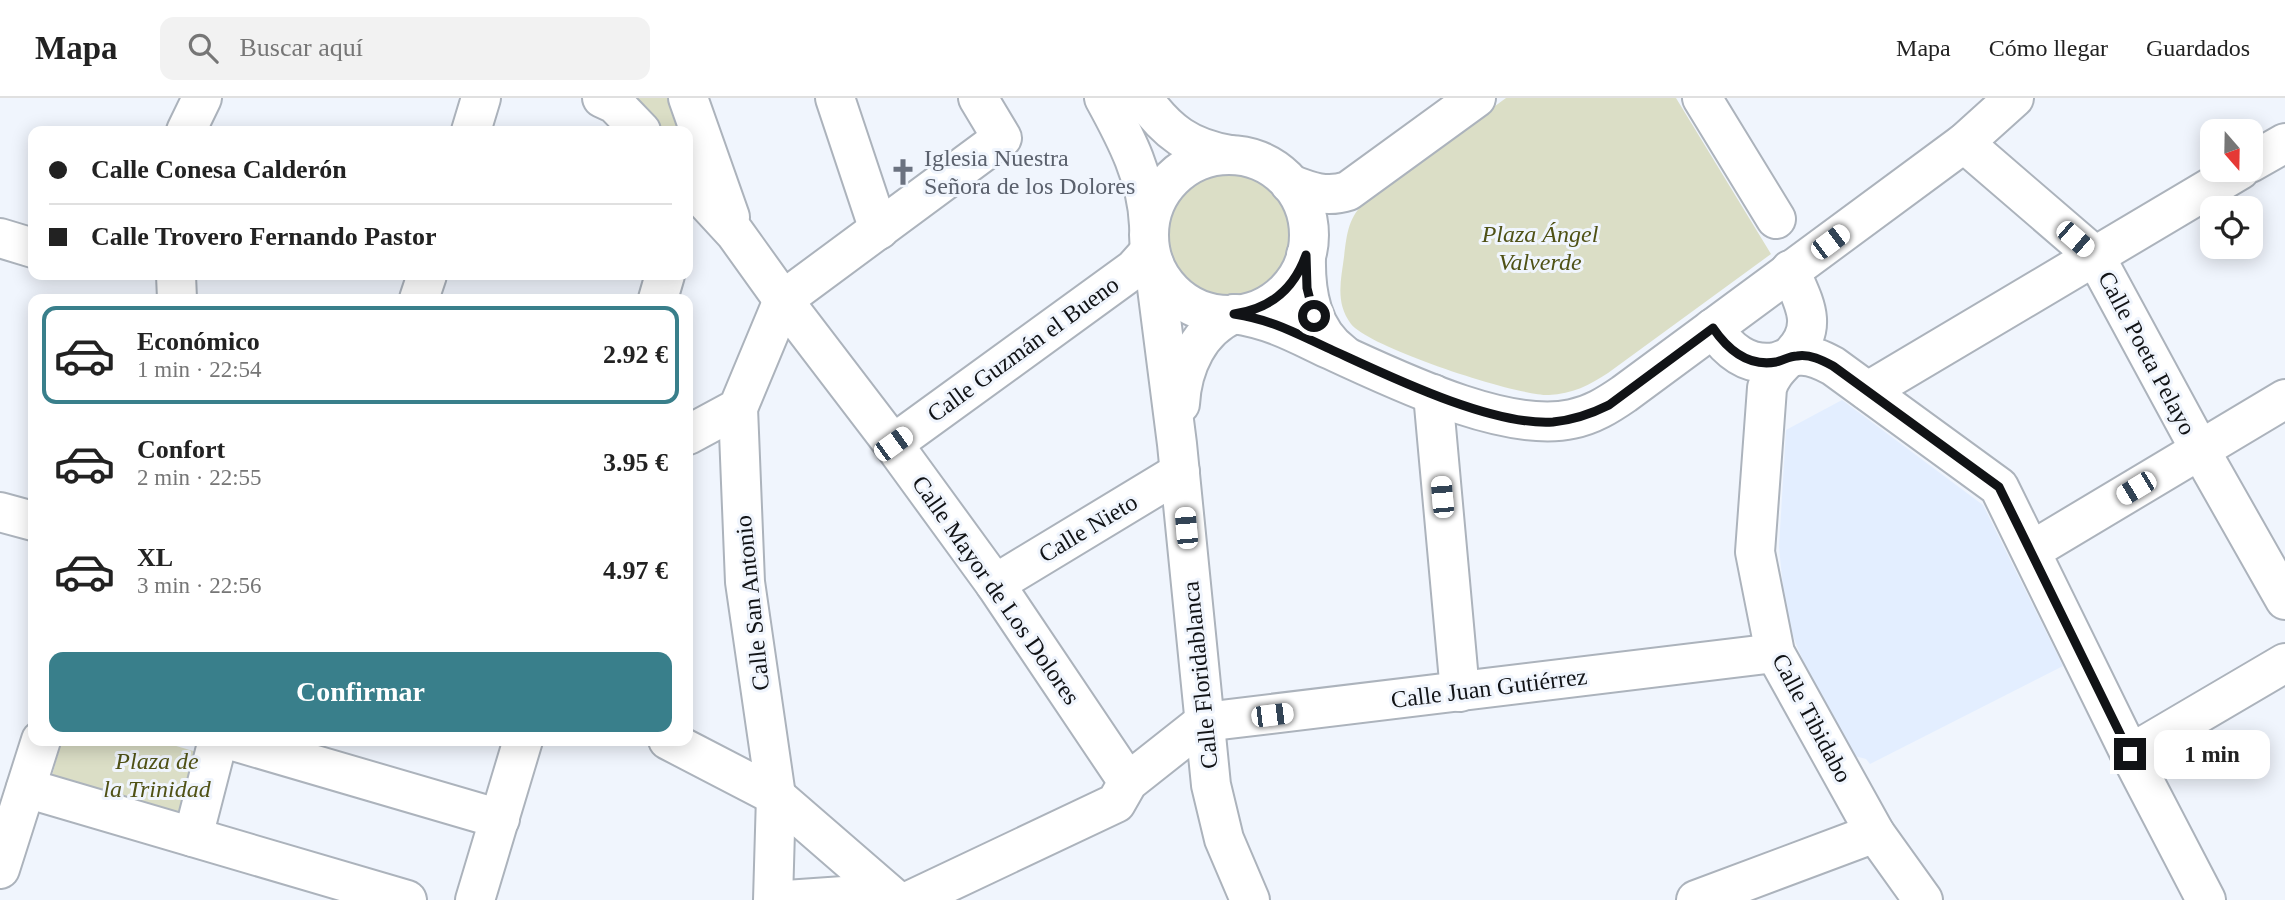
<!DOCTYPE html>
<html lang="es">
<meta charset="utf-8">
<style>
body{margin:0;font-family:"Times New Roman",serif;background:#f2f2f2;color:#222;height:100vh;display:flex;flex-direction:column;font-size:26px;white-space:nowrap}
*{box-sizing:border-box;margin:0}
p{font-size:23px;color:#767676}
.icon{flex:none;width:38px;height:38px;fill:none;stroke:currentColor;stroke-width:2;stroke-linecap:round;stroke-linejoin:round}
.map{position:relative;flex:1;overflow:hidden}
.panel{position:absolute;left:28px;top:196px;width:665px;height:452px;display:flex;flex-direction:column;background:#fff;border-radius:14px;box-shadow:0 4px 18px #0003}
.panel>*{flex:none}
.hud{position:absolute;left:28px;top:28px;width:665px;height:154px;border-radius:14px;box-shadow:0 4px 18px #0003;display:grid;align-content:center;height:154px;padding:0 21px;background:#fff}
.needle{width:46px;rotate:160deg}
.controls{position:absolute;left:2200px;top:21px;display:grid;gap:14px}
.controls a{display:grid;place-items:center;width:63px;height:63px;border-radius:14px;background:#fff;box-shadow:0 4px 18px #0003;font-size:35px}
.end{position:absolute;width:32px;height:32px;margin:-16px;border:9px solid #111316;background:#fff;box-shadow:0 0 0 4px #fff}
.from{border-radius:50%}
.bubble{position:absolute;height:49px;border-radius:14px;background:#fff;box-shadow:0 4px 18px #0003;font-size:23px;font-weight:600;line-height:49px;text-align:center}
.car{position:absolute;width:21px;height:42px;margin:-21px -10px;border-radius:9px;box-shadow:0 0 5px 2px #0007;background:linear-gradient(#fff 24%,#345 0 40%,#fff 0 76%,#345 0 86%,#fff 0)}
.hud b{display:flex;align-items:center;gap:24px;height:66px;font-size:26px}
.hud b+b{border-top:2px solid #e0e0e0}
.hud i{width:18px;height:18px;background:#222}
ul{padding:12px 0 0;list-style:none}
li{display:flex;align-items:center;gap:21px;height:98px;margin:0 14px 10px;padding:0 7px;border:4px solid transparent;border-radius:14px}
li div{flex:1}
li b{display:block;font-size:26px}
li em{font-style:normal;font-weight:600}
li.current{border-color:#397f8b}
li>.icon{width:63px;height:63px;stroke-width:1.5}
.primary-button{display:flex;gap:14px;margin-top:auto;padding:14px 21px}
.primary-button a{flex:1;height:80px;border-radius:14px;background:#397f8b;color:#fff;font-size:28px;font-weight:600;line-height:80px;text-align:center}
header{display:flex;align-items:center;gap:42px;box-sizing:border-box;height:98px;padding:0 35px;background:#fff;border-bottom:2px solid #e0e0e0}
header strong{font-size:33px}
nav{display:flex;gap:38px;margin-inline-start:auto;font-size:24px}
.search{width:490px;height:63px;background:#f2f2f2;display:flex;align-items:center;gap:18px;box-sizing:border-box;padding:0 24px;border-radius:14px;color:#767676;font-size:26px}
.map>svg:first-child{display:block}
.built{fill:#e3eeff}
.green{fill:#dbdec6}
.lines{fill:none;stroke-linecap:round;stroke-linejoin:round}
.minor-casing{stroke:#acb3bc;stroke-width:42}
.major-casing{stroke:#acb3bc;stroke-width:42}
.minor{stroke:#fff;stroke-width:38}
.major{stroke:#fff;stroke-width:38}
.route{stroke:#111316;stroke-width:9}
.labels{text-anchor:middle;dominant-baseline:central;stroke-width:6;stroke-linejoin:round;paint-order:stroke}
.worship-label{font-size:24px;fill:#5b616d;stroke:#f0f5fd;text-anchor:start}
.park-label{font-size:24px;font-style:italic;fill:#4f5115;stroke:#f0f5fd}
.street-label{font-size:24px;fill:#111316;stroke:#f0f5fd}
</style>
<header>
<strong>Mapa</strong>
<div class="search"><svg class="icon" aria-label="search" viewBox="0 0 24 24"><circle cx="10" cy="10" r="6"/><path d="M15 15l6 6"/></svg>Buscar aquí</div>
<nav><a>Mapa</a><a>Cómo llegar</a><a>Guardados</a></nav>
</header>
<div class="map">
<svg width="2285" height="802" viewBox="0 0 2285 802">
<rect width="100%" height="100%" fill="#f0f5fd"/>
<path class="built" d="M1842,302L1983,407L2063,568L1870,666L1866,661L1840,654L1786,521L1779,449L1786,332Z"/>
<g class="green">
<path d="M623,0H678L709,90L688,67V33H656Z"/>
<path d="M1506,0H1676L1771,156L1608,275C1590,287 1572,296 1549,297C1517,298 1370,250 1351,226C1335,205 1341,182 1344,159C1347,135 1348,119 1367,102Z"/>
<path d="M1247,59C1279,69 1317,104 1308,142C1306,152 1300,162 1296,172C1289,188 1280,203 1261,210C1253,212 1243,212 1235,213C1205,215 1190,211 1168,189L1157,101C1182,60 1203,64 1247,59Z"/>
<path d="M62,642H156L200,655L181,718L51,681Z"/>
</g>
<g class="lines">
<defs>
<g id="minor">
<path d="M602,0L615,6L641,33"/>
<path d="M688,0L730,119"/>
<path d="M835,0L879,132"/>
<path d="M1702,0L1776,121"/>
<path d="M186,33L202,0"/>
<path d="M471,33L481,0"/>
<path d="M1964,45L2095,158L2200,352L2285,502"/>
<path d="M2250,65L2285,45"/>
<path d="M688,84L735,135L783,202L893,346L995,486L1128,684"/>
<path d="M1290,86C1310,94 1327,100 1348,93L1476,0"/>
<path d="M0,140L33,150"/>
<path d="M1790,172C1802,202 1820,227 1793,255C1782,267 1772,274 1767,290L1755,454L1775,555L1875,735L1923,802"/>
<path d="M176,177L177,201"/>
<path d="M419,201L427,177"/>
<path d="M658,201L665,177"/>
<path d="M1713,230C1728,252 1748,269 1776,264C1783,262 1790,258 1797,258C1810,256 1822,262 1833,268L1999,389L2130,656L2206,802"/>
<path d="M1868,293L2240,72"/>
<path d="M1433,296L1460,594"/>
<path d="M738,310L745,484L776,698L773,802"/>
<path d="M688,337L738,310L783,202L1002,40L978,0"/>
<path d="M893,346L1134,171L1150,153"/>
<path d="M0,414L33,423"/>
<path d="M2031,453L2285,301"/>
<path d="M995,486L1180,374"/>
<path d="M230,642L500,721"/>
<path d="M668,642L776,698L896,802"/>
<path d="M2130,656L2285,565"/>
<path d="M26,690L407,802"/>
<path d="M193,739L218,642"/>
<path d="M0,771L41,642"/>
<path d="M475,802L523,642"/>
<path d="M786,802L887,795"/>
<path d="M911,802L1116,705L1128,684L1204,624L1775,555"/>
<path d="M1696,802L1875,735"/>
</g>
<g id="major">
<path d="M1104,0C1126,40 1147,80 1149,127"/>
<path d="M1143,0C1167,34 1189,50 1230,57"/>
<circle cx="1229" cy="137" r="80"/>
<path d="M1306,157C1305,194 1311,233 1343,256"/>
<path d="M1154,166L1177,346L1211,687L1224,741L1250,802"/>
<path d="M1234,216C1273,222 1295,235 1329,251C1391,279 1504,336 1572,321C1592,317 1608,307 1624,296L1964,45L2014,0"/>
<path d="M1180,306C1182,269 1199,231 1234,216"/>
</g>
</defs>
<use href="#minor" class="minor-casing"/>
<use href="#major" class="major-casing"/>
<use href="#minor" class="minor"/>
<use href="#major" class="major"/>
</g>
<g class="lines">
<path class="route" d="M1314,218L1307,190L1306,157C1294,191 1270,211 1234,216C1273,222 1295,235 1330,251C1387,277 1490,328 1553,324C1573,322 1591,316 1609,307L1713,230C1728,252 1748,269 1776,264C1784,262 1790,258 1797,258C1810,256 1822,262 1833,268L1999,389L2130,656"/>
</g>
<defs>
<symbol id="church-bare" viewBox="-9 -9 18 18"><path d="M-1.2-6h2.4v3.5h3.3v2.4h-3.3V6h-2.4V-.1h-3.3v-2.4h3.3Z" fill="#6b7280" stroke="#f0f5fd" stroke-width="2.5" paint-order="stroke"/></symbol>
</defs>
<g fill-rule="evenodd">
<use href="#church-bare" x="884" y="55" width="38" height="38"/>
</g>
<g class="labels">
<g class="worship-label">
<text x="924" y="60">Iglesia Nuestra<tspan x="924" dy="28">Señora de los Dolores</tspan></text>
</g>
<g class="park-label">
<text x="1540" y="136">Plaza Ángel<tspan x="1540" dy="28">Valverde</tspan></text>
<text x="157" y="663">Plaza de<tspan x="157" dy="28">la Trinidad</tspan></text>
</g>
<g class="street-label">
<text transform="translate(1023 251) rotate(-36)">Calle Guzmán el Bueno</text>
<text transform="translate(2147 255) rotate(62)">Calle Poeta Pelayo</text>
<text transform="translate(1088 430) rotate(-31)">Calle Nieto</text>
<text transform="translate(996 492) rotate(55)">Calle Mayor de Los Dolores</text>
<text transform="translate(752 505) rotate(-96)">Calle San Antonio</text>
<text transform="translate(1200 577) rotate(-96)">Calle Floridablanca</text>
<text transform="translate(1489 590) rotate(-7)">Calle Juan Gutiérrez</text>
<text transform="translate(1812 620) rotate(62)">Calle Tibidabo</text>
</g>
</g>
</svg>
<div class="controls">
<a><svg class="needle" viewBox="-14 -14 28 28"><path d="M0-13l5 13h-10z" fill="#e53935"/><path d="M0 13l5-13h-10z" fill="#767676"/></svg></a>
<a><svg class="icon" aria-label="locate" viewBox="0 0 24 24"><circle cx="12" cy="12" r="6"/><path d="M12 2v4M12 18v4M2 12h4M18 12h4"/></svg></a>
</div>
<i class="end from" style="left:1314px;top:218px"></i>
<i class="end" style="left:2130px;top:656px"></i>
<div class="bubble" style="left:2154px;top:632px;width:116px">1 min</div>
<i class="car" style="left:2075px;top:141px;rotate:131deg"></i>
<i class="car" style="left:1830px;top:144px;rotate:53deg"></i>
<i class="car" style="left:893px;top:346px;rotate:54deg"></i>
<i class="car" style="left:2136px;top:390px;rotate:239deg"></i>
<i class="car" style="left:1442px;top:399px;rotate:355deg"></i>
<i class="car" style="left:1186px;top:430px;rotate:355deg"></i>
<i class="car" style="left:1272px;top:617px;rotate:83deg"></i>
<div class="hud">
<b><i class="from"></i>Calle Conesa Calderón</b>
<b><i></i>Calle Trovero Fernando Pastor</b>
</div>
<section class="panel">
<ul>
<li class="current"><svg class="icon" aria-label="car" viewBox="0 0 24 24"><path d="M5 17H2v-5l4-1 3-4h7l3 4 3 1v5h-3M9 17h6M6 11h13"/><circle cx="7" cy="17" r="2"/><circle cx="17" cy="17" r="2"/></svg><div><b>Económico</b><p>1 min · 22:54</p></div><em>2.92 €</em></li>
<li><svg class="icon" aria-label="car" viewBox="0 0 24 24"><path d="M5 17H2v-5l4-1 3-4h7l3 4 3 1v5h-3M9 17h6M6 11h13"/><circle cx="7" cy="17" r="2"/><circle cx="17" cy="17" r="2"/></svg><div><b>Confort</b><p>2 min · 22:55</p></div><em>3.95 €</em></li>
<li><svg class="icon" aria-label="car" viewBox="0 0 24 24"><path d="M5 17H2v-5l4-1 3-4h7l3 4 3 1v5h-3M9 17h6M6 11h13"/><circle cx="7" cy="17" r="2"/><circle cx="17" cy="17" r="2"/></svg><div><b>XL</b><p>3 min · 22:56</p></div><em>4.97 €</em></li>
</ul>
<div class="primary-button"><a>Confirmar</a></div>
</section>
</div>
